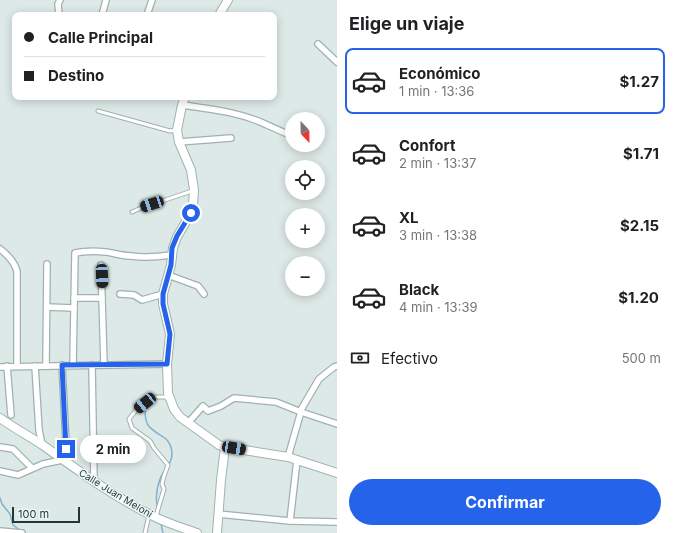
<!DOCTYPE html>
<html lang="es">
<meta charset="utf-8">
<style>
body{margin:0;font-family:Inter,sans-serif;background:#f2f2f2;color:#202124;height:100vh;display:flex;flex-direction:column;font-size:15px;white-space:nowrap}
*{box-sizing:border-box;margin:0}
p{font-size:13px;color:#757577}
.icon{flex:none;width:22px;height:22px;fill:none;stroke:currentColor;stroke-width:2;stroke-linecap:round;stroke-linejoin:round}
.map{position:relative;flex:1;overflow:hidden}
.drawer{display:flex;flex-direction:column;background:#fff;width:336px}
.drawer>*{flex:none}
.guide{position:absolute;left:12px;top:12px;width:265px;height:88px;border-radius:8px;box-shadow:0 2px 10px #0003;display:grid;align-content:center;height:88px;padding:0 12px;background:#fff}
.needle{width:26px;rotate:158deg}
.buttons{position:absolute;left:285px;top:112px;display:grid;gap:8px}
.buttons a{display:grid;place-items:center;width:40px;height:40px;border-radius:50%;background:#fff;box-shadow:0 2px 10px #0003;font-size:20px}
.scale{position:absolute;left:12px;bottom:10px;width:68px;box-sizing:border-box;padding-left:4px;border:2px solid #1f3938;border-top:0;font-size:11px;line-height:14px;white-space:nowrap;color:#1f3938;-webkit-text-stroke:3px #edf6f4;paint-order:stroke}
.end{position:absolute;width:18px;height:18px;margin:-9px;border:5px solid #2563eb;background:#fff;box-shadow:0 0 0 2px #fff}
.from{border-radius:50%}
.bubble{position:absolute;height:28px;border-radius:14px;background:#fff;box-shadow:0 2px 10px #0003;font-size:13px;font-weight:700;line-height:28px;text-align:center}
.car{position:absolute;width:12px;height:24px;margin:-12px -6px;border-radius:5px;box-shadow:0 0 3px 1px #0007;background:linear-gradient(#222 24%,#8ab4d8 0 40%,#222 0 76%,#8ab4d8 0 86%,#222 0)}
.guide b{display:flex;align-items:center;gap:14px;height:38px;font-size:15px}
.guide b+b{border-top:1px solid #e0e0e0}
.guide i{width:10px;height:10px;background:#202124}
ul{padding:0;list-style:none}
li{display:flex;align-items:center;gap:12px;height:66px;margin:0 8px 6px;padding:0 4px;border:2px solid transparent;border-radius:8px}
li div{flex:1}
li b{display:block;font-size:15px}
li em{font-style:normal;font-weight:700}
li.current{border-color:#2563eb}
li>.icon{width:36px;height:36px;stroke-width:1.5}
h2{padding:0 12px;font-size:18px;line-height:48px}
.pay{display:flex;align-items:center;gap:10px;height:44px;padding:0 12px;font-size:15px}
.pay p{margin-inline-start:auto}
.button{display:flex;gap:8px;margin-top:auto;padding:8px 12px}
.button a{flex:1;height:46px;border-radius:24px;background:#2563eb;color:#fff;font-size:16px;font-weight:700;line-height:46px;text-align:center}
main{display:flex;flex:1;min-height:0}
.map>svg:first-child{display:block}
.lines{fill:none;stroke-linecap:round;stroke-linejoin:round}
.stream{stroke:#83b1d0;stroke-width:1.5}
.lane-casing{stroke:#a0b1af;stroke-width:5}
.street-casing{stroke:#a0b1af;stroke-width:8}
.secondary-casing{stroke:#9cb5b2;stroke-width:10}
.lane{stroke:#fff;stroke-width:3}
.street{stroke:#fff;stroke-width:5.5}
.secondary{stroke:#fff;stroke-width:8}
.route{stroke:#2563eb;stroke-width:5}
.labels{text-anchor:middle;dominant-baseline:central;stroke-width:3;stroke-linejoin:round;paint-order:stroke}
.street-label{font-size:10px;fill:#1f3938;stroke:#edf6f4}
</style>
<main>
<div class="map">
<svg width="337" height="533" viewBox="0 0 337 533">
<rect width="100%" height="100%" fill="#dde9e7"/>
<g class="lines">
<g class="stream">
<path d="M145,410C145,415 145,420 148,425C153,432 160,434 166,439C173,446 174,458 168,465"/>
<path d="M0,498L2,504L10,514L13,525L21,531"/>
<path d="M158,509C154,496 158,479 166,468"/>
<path d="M161,524L163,533"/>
</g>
<defs>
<g id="lane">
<path d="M98,111L170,131L177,130"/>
<path d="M132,212L141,208L192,191"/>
<path d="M156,516L164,489L162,484L164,476L168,465L154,448L150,441L132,428L129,419L137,409L152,397H165L168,399"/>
<path d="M145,533L149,515"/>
</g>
<g id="street">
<path d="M59,15L58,4L60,0"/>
<path d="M102,15L106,0"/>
<path d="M147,15L152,0"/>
<path d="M318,44L337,62"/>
<path d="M182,105C210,109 239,112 265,124C272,127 280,131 288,134"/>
<path d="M179,142L231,138"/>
<path d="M0,249C8,255 14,261 17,271V366"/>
<path d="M101,265L104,365"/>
<path d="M168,275L198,286L204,294"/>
<path d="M120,294L134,295L142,300L163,294"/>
<path d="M74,298H102"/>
<path d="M47,307L74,308"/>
<path d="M62,365L67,463"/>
<path d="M73,365L75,253C84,251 96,251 106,252C114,253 122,256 131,256C145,258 157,257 171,255"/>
<path d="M92,365L94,481"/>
<path d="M7,366L11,415"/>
<path d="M35,366L39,430L42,445"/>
<path d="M46,366L47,264"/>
<path d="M0,367L167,364"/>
<path d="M188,423L203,406L208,411L221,406L234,398L276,402L301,412L337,424"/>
<path d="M0,447L13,449L32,468"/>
<path d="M288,457L302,408L319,379L334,367L337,366"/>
<path d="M0,471L18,475L43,464L62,460"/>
<path d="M218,514L290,521L337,522"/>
<path d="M290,521L297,460"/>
<path d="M0,531L22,533"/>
</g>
<g id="secondary">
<path d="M219,15L228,0"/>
<path d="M185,97L182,105L177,130L179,142L191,170L194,190L193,205L191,213L177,237L173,248L171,265L163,294V304L170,334L167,364L168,393L174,409L180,417L219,445L225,447L288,457L337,473"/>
<path d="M0,418C14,428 29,436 44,446C80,472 117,499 157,518C170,524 183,528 197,533"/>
<path d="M217,533L221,480L225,447"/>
</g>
</defs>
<use href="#lane" class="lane-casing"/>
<use href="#street" class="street-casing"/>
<use href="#secondary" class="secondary-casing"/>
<use href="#lane" class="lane"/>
<use href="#street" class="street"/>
<use href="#secondary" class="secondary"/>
</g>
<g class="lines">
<path class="route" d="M66,449L62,365L167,364L170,334L163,304V294L171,265L172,248L177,236L191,213"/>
</g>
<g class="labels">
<g class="street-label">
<text transform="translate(116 493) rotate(31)">Calle Juan Meloni</text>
</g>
</g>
</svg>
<div class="buttons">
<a><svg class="needle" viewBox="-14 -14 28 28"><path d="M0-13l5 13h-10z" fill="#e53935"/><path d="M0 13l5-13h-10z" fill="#757577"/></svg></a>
<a><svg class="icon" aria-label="locate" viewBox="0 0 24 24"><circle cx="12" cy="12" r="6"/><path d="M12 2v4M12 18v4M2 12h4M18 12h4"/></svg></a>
<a>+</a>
<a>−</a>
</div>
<div class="scale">100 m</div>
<i class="end from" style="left:191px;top:213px"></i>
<i class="end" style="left:66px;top:449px"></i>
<div class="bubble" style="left:80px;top:435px;width:66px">2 min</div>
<i class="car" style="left:152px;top:204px;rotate:252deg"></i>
<i class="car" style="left:102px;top:276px;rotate:178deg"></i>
<i class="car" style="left:145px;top:403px;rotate:231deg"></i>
<i class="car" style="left:234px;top:448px;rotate:99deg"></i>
<div class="guide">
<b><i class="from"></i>Calle Principal</b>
<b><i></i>Destino</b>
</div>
</div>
<section class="drawer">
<h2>Elige un viaje</h2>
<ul>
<li class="current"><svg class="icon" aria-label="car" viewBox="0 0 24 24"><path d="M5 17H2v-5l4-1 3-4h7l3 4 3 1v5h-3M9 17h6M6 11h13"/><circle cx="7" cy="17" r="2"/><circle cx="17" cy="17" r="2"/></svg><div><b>Económico</b><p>1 min · 13:36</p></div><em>$1.27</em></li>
<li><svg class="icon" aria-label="car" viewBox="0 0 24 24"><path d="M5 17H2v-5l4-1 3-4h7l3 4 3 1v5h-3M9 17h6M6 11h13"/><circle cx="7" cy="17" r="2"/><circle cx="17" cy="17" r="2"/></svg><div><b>Confort</b><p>2 min · 13:37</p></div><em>$1.71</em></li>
<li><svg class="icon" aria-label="car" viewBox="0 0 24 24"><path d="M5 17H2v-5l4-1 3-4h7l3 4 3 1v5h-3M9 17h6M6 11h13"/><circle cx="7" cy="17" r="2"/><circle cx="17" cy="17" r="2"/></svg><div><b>XL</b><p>3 min · 13:38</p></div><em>$2.15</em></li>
<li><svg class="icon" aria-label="car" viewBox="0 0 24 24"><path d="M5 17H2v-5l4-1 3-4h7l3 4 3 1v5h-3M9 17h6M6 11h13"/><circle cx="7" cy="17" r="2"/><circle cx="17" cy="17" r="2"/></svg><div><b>Black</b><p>4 min · 13:39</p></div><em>$1.20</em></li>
</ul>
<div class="pay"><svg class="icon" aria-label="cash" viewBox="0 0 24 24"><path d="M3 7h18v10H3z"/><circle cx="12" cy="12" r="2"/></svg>Efectivo<p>500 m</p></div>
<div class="button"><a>Confirmar</a></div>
</section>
</main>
